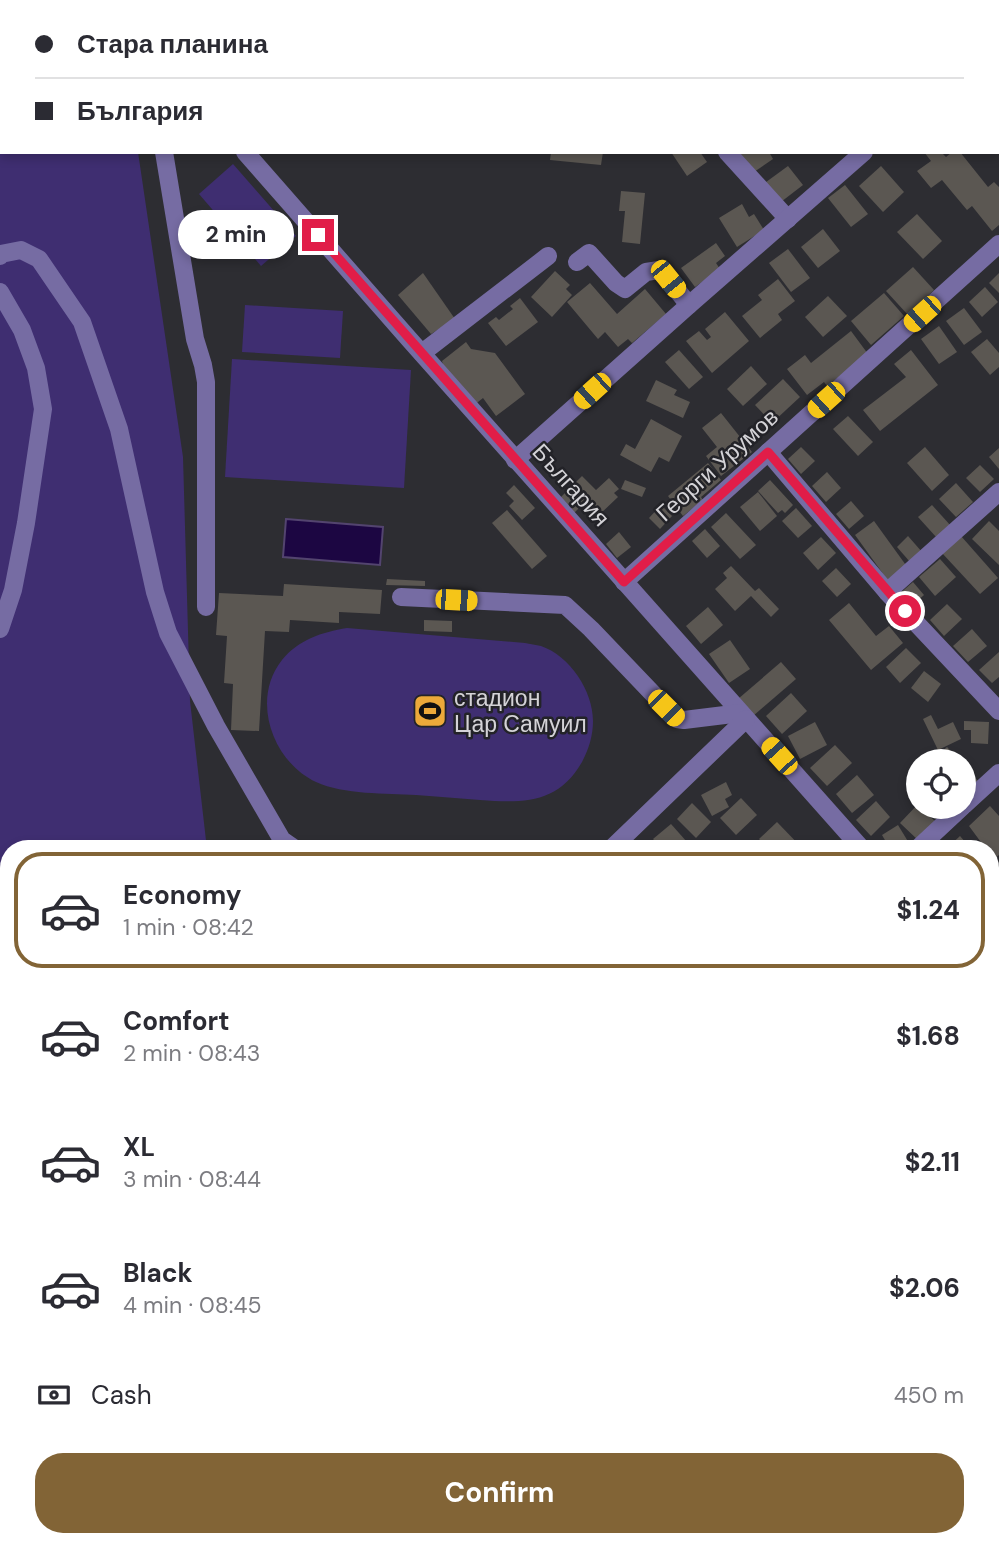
<!DOCTYPE html>
<meta charset="utf-8">
<style>
body{margin:0;font-family:"DM Sans",sans-serif;background:#f2f2f3;color:#2b2b33;height:100vh;display:flex;flex-direction:column;font-size:26px;white-space:nowrap}
*{box-sizing:border-box;margin:0}
p{font-size:23px;color:#7c7c81}
.icon{flex:none;width:38px;height:38px;fill:none;stroke:currentColor;stroke-width:2;stroke-linecap:round;stroke-linejoin:round}
.map{position:relative;flex:1;overflow:hidden}
.details{position:absolute;left:0px;top:840px;width:999px;height:707px;display:flex;flex-direction:column;background:#fff;border-radius:28px 28px 0 0;box-shadow:0 4px 10px #0003}
.details>*{flex:none}
.guide{position:absolute;left:0px;top:0px;width:999px;height:154px;box-shadow:0 4px 10px #0003;display:grid;align-content:center;height:154px;padding:0 35px;background:#fff}
.fabs{position:absolute;left:906px;top:749px;display:grid;gap:14px}
.fabs a{display:grid;place-items:center;width:70px;height:70px;border-radius:50%;background:#fff;box-shadow:0 4px 10px #0003;font-size:35px}
.end{position:absolute;width:32px;height:32px;margin:-16px;border:9px solid #e11d48;background:#fff;box-shadow:0 0 0 4px #fff}
.from{border-radius:50%}
.bubble{position:absolute;height:49px;border-radius:24px;background:#fff;box-shadow:0 4px 10px #0003;font-size:23px;font-weight:700;line-height:49px;text-align:center}
.car{position:absolute;width:21px;height:42px;margin:-21px -10px;border-radius:9px;box-shadow:0 0 5px 2px #0007;background:linear-gradient(#f5c518 24%,#345 0 40%,#f5c518 0 76%,#345 0 86%,#f5c518 0)}
.guide b{display:flex;align-items:center;gap:24px;height:66px;font-size:26px}
.guide b+b{border-top:2px solid #e1e1e2}
.guide i{width:18px;height:18px;background:#2b2b33}
ul{padding:12px 0 0;list-style:none}
li{display:flex;align-items:center;gap:21px;height:116px;margin:0 14px 10px;padding:0 21px;border:4px solid transparent;border-radius:28px}
li div{flex:1}
li b{display:block;font-size:26px}
li em{font-style:normal;font-weight:700}
li.on{border-color:#826436}
li>.icon{width:63px;height:63px;stroke-width:1.5}
.pay{display:flex;align-items:center;gap:18px;height:77px;padding:0 35px;font-size:26px}
.pay p{margin-inline-start:auto}
.button{display:flex;gap:14px;margin-top:auto;padding:14px 35px}
.button a{flex:1;height:80px;border-radius:28px;background:#826436;color:#fff;font-size:28px;font-weight:700;line-height:80px;text-align:center}
.map>svg:first-child{display:block}
.green{fill:#3f2e71}
.water{fill:#1c0642;stroke:#53446f;stroke-width:2}
.lines{fill:none;stroke-linecap:round;stroke-linejoin:round}
.river{stroke:#1c0642;stroke-width:23}
.building{fill:#5b5752}
.path{stroke:#605f64;stroke-width:2.5;stroke-dasharray:3.5 5;stroke-linecap:butt}
.minor{stroke:#766ca3;stroke-width:18}
.route{stroke:#e11d48;stroke-width:9}
.labels{text-anchor:middle;dominant-baseline:central;stroke-width:5;stroke-linejoin:round;paint-order:stroke}
.street-label{font-size:23px;fill:#d4d3d7;stroke:#232328}
.poi-label{font-size:23px;fill:#d4d3d7;stroke:#232328;text-anchor:start}
</style>
<div class="map">
<svg width="999" height="1547" viewBox="0 0 999 1547">
<rect width="100%" height="100%" fill="#2d2d32"/>
<g class="green">
<path d="M2,111V152H138L183,457L190,701L207,849H9V1422L0,1425V112Z"/>
<path d="M233,164L296,236L261,266L199,194Z"/>
<path d="M245,305L343,311L340,358L242,352Z"/>
<path d="M232,359L411,370L404,488L225,477Z"/>
<path d="M347,628L525,643C530,644 536,645 541,646C570,656 593,691 593,721C593,735 589,749 582,762C558,804 523,803 480,800C459,798 438,797 416,795C386,793 344,795 316,782C273,762 250,700 282,660C298,640 322,632 347,628Z"/>
</g>
<path class="water" d="M286,519L383,527L380,565L283,557Z"/>
<g class="lines">
<g class="river">
<path d="M403,1538L423,1547"/>
<path d="M603,1538L615,1547"/>
<path d="M342,1547L368,1539L399,1538"/>
<path d="M477,1547L524,1538"/>
</g>
</g>
<g class="building">
<path d="M551,152H603L601,165L550,160Z"/>
<path d="M671,152H700L707,162L687,176Z"/>
<path d="M736,152H769L773,159L751,174Z"/>
<path d="M924,152H941L946,157L952,152H960L988,187L994,182L999,187V225L992,231L972,206L967,210L942,180L931,188L917,171L931,161Z"/>
<path d="M788,166L803,185L777,205L762,185Z"/>
<path d="M881,166L904,192L883,212L859,186Z"/>
<path d="M845,185L868,214L851,227L828,198Z"/>
<path d="M621,191L645,193L640,244L622,242L625,211H619Z"/>
<path d="M742,204L749,217L754,214L764,230L737,247L719,218Z"/>
<path d="M917,214L942,241L923,259L897,232Z"/>
<path d="M823,229L840,251L818,268L801,247Z"/>
<path d="M716,243L725,256L716,263L720,269L695,287L681,268Z"/>
<path d="M788,249L810,278L791,292L769,263Z"/>
<path d="M913,267L934,290L908,315L886,291Z"/>
<path d="M555,271L570,285L566,289L572,295L552,317L531,297Z"/>
<path d="M423,273L455,319L431,334L398,295Z"/>
<path d="M999,273V293L989,283Z"/>
<path d="M778,279L795,301L778,314L782,320L760,338L742,316L762,300L758,295Z"/>
<path d="M590,283L617,314L645,289L666,314L632,343L628,339L618,347L605,332L598,339L567,302Z"/>
<path d="M985,287L998,302L982,317L969,302Z"/>
<path d="M884,293L904,316L871,345L851,321Z"/>
<path d="M828,296L847,316L823,337L805,317Z"/>
<path d="M520,298L538,322L506,346L488,323L496,317L499,320L513,309L510,306Z"/>
<path d="M964,308L982,332L964,345L946,321Z"/>
<path d="M725,312L749,341L712,373L686,341L699,331L707,340L711,337L705,329Z"/>
<path d="M939,326L957,352L939,364L921,339Z"/>
<path d="M851,331L868,354L827,386L824,382L807,395L787,369L805,355L811,363Z"/>
<path d="M987,339L999,353V367L990,375L971,352Z"/>
<path d="M466,342L471,349L495,353L525,394L496,416L483,398L473,406L444,368L442,361Z"/>
<path d="M679,350L703,377L689,389L665,362Z"/>
<path d="M911,350L938,385L880,431L863,410L906,377L894,364Z"/>
<path d="M751,366L767,384L743,406L727,389Z"/>
<path d="M783,379L800,397L772,423L755,405Z"/>
<path d="M656,380L677,390L674,395L690,402L683,418L646,401Z"/>
<path d="M721,413L752,452L721,476L706,456L717,447L702,428Z"/>
<path d="M848,416L873,442L858,456L833,429Z"/>
<path d="M651,419L682,436L669,462L659,457L651,472L620,455L626,444L635,449Z"/>
<path d="M801,447L815,461L801,474L788,459Z"/>
<path d="M925,447L949,475L932,491L907,463Z"/>
<path d="M999,448V469L989,457Z"/>
<path d="M708,463L721,480L701,497L703,500L683,516L668,496Z"/>
<path d="M980,465L994,479L980,492L966,478Z"/>
<path d="M827,472L841,488L826,502L812,486Z"/>
<path d="M582,476L596,490L609,478L619,489L614,493L618,497L598,516L585,502L573,514L559,499Z"/>
<path d="M625,480L646,488L642,497L621,489Z"/>
<path d="M770,480L793,505L785,513L782,510L778,513L758,491Z"/>
<path d="M956,483L973,502L956,517L939,499Z"/>
<path d="M514,485L535,508L522,520L509,506L514,501L506,493Z"/>
<path d="M758,492L777,516L760,531L740,507Z"/>
<path d="M851,501L864,516L849,529L836,514Z"/>
<path d="M661,505L672,516L660,529L649,518Z"/>
<path d="M932,505L951,526L937,538L918,517Z"/>
<path d="M796,508L812,526L798,538L782,521Z"/>
<path d="M507,510L547,556L532,569L492,523Z"/>
<path d="M726,513L756,545L740,559L711,527Z"/>
<path d="M874,521L908,568L889,582L855,535Z"/>
<path d="M989,521L999,531V565L972,539Z"/>
<path d="M705,529L720,546L707,558L692,541Z"/>
<path d="M619,532L631,547L617,558L606,544Z"/>
<path d="M908,536L922,552L910,562L897,547Z"/>
<path d="M961,536L998,578L980,594L942,553Z"/>
<path d="M821,537L836,553L818,570L803,553Z"/>
<path d="M940,559L956,577L935,596L919,577Z"/>
<path d="M731,566L755,591L759,588L779,609L771,617L751,596L735,611L715,589L727,578L723,573Z"/>
<path d="M836,568L851,584L837,597L822,581Z"/>
<path d="M387,579L425,581V586L386,585Z"/>
<path d="M913,582L924,595L908,609L897,596Z"/>
<path d="M284,584L382,590L380,614L339,612V623L290,620L289,632L265,631L259,731L231,730L233,684L224,683L227,636L216,635L219,593L283,596Z"/>
<path d="M849,603L876,636L889,626L903,643L871,670L829,620Z"/>
<path d="M947,604L962,619L944,636L930,620Z"/>
<path d="M708,607L723,625L701,644L686,626Z"/>
<path d="M424,620L452,621V632L424,631Z"/>
<path d="M972,629L987,646L968,662L953,646Z"/>
<path d="M730,640L750,669L729,683L709,654Z"/>
<path d="M906,648L921,663L900,683L886,667Z"/>
<path d="M999,652V677L992,683L979,670Z"/>
<path d="M781,662L796,679L753,716L738,699Z"/>
<path d="M924,671L941,684L928,702L911,688Z"/>
<path d="M791,693L807,711L782,734L766,716Z"/>
<path d="M931,715L938,729L953,722L961,739L938,750L923,719Z"/>
<path d="M964,721L989,722L988,744L971,743V730H964Z"/>
<path d="M815,722L827,745L800,759L788,736Z"/>
<path d="M835,745L852,763L827,786L810,768Z"/>
<path d="M947,747L960,761H932Z"/>
<path d="M964,766L979,782L964,796Z"/>
<path d="M857,775L874,795L852,813L836,794Z"/>
<path d="M726,782L732,795L725,799L729,807L712,816L701,795Z"/>
<path d="M741,798L757,815L736,835L720,818Z"/>
<path d="M876,801L890,817L871,836L856,820Z"/>
<path d="M692,803L711,822L696,838L677,819Z"/>
<path d="M919,803V807L936,822L919,841L900,823Z"/>
<path d="M990,806L999,816V855L995,858L990,853V849H986L969,826Z"/>
<path d="M777,822L803,849H768L759,839Z"/>
<path d="M671,824L687,842L679,849H662L653,839Z"/>
<path d="M898,825L912,848L910,849H890L882,835Z"/>
<path d="M960,836L971,849H946Z"/>
<path d="M999,1047V1071L990,1062V1055Z"/>
<path d="M997,1247L999,1266L990,1267V1248Z"/>
<path d="M994,1319L998,1340L990,1341V1320Z"/>
<path d="M37,1538H52L54,1547H39Z"/>
<path d="M195,1538H220L221,1545L196,1547Z"/>
<path d="M867,1538H886L887,1547H868Z"/>
<path d="M903,1538H955V1543H943V1547H895V1539Z"/>
<path d="M964,1538H985L986,1547H965Z"/>
<path d="M551,1539L552,1547H537L536,1540Z"/>
<path d="M842,1539V1547H822V1540Z"/>
</g>
<g class="lines">
<path class="path" d="M0,1300L9,1299"/>
<g class="minor">
<path d="M870,0L872,2"/>
<path d="M74,2L79,0"/>
<path d="M167,2V0"/>
<path d="M815,2L817,0"/>
<path d="M0,29L2,28"/>
<path d="M998,133L999,135"/>
<path d="M164,152L195,339L203,365L206,382V607"/>
<path d="M245,152L409,339L862,849"/>
<path d="M727,152L788,219"/>
<path d="M0,256L1,254L21,250L39,259L82,322L119,429L155,592L168,633L216,726L282,840L295,849"/>
<path d="M577,262L589,253L616,283L625,289L646,272L659,270L668,279L689,305"/>
<path d="M0,292L22,330L36,368L43,409L26,523L13,590L0,629"/>
<path d="M422,353L548,256"/>
<path d="M768,452L887,592L999,711"/>
<path d="M515,460L689,305L864,152"/>
<path d="M624,582L999,244"/>
<path d="M887,592L999,492"/>
<path d="M401,597L565,605L591,629L677,719L684,720L741,713"/>
<path d="M964,805L999,773"/>
<path d="M611,849L746,719"/>
<path d="M917,849L962,807"/>
<path d="M990,993L999,1003"/>
<path d="M0,1037L9,1050"/>
<path d="M990,1107H999"/>
<path d="M0,1129L9,1127"/>
<path d="M990,1352L999,1350"/>
<path d="M990,1466H999"/>
<path d="M0,1472L9,1468"/>
<path d="M990,1490L999,1540"/>
<path d="M473,1538L474,1547"/>
<path d="M715,1538L718,1547"/>
<path d="M56,1547L66,1538"/>
</g>
</g>
<g class="lines">
<path class="route" d="M318,235L624,582L768,452L905,611"/>
</g>
<defs>
<symbol id="stadium-square" viewBox="-11 -11 22 22"><rect x="-9" y="-9" width="18" height="18" rx="4" fill="#eca93a" stroke="#232328"/><path d="M0-5a6.5 5 0 1 0 0 10a6.5 5 0 1 0 0-10ZM-3.5-1.8h7v3.6h-7Z" fill="#111"/></symbol>
</defs>
<g fill-rule="evenodd">
<use href="#stadium-square" x="411" y="692" width="38" height="38"/>
</g>
<g class="labels">
<g class="street-label">
<text transform="translate(717 465) rotate(-42)">Георги Урумов</text>
<text transform="translate(571 485) rotate(48)">България</text>
</g>
<g class="poi-label">
<text x="454" y="698">стадион<tspan x="454" dy="26">Цар Самуил</tspan></text>
</g>
</g>
</svg>
<div class="fabs">
<a><svg class="icon" aria-label="locate" viewBox="0 0 24 24"><circle cx="12" cy="12" r="6"/><path d="M12 2v4M12 18v4M2 12h4M18 12h4"/></svg></a>
</div>
<i class="end from" style="left:905px;top:611px"></i>
<i class="end" style="left:318px;top:235px"></i>
<div class="bubble" style="left:178px;top:210px;width:116px">2 min</div>
<i class="car" style="left:668px;top:279px;rotate:141deg"></i>
<i class="car" style="left:922px;top:314px;rotate:228deg"></i>
<i class="car" style="left:592px;top:391px;rotate:228deg"></i>
<i class="car" style="left:826px;top:400px;rotate:228deg"></i>
<i class="car" style="left:456px;top:600px;rotate:93deg"></i>
<i class="car" style="left:666px;top:708px;rotate:135deg"></i>
<i class="car" style="left:779px;top:756px;rotate:318deg"></i>
<div class="guide">
<b><i class="from"></i>Стара планина</b>
<b><i></i>България</b>
</div>
<section class="details">
<ul>
<li class="on"><svg class="icon" aria-label="car" viewBox="0 0 24 24"><path d="M5 17H2v-5l4-1 3-4h7l3 4 3 1v5h-3M9 17h6M6 11h13"/><circle cx="7" cy="17" r="2"/><circle cx="17" cy="17" r="2"/></svg><div><b>Economy</b><p>1 min · 08:42</p></div><em>$1.24</em></li>
<li><svg class="icon" aria-label="car" viewBox="0 0 24 24"><path d="M5 17H2v-5l4-1 3-4h7l3 4 3 1v5h-3M9 17h6M6 11h13"/><circle cx="7" cy="17" r="2"/><circle cx="17" cy="17" r="2"/></svg><div><b>Comfort</b><p>2 min · 08:43</p></div><em>$1.68</em></li>
<li><svg class="icon" aria-label="car" viewBox="0 0 24 24"><path d="M5 17H2v-5l4-1 3-4h7l3 4 3 1v5h-3M9 17h6M6 11h13"/><circle cx="7" cy="17" r="2"/><circle cx="17" cy="17" r="2"/></svg><div><b>XL</b><p>3 min · 08:44</p></div><em>$2.11</em></li>
<li><svg class="icon" aria-label="car" viewBox="0 0 24 24"><path d="M5 17H2v-5l4-1 3-4h7l3 4 3 1v5h-3M9 17h6M6 11h13"/><circle cx="7" cy="17" r="2"/><circle cx="17" cy="17" r="2"/></svg><div><b>Black</b><p>4 min · 08:45</p></div><em>$2.06</em></li>
</ul>
<div class="pay"><svg class="icon" aria-label="cash" viewBox="0 0 24 24"><path d="M3 7h18v10H3z"/><circle cx="12" cy="12" r="2"/></svg>Cash<p>450 m</p></div>
<div class="button"><a>Confirm</a></div>
</section>
</div>
